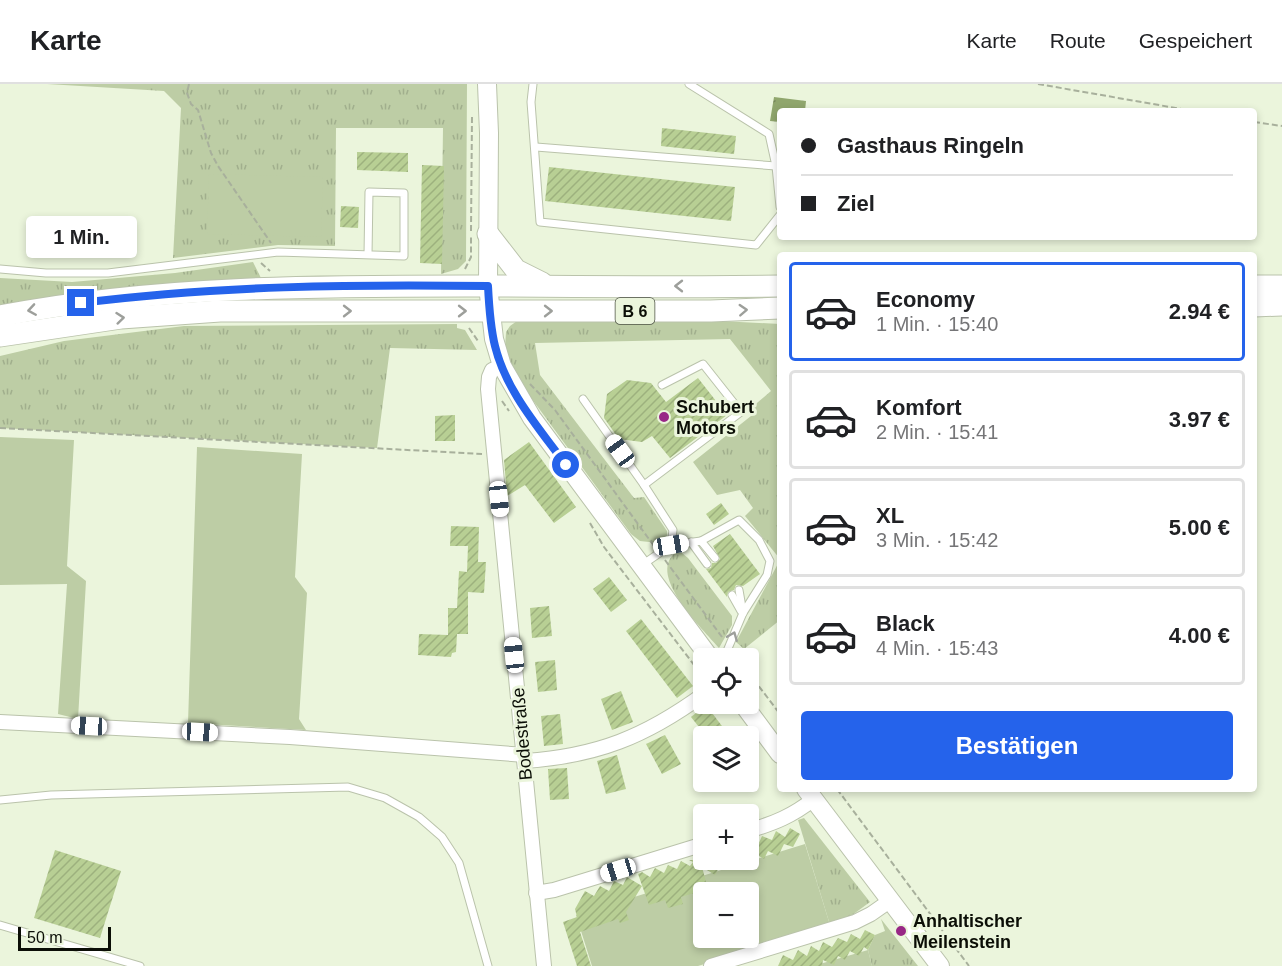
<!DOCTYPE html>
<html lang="de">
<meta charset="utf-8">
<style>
body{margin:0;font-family:Helvetica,sans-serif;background:#f6f6f6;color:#202124;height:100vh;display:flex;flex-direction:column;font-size:22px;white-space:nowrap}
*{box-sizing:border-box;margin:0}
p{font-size:20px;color:#757577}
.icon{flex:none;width:33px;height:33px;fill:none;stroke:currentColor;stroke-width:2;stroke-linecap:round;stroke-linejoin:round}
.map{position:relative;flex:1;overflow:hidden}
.side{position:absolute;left:777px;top:168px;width:480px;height:540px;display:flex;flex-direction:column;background:#fff;border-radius:6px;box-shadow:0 3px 9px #0003}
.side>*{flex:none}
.banner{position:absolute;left:777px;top:24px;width:480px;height:132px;border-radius:6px;box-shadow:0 3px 9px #0003;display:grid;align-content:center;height:132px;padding:0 24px;background:#fff}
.buttons{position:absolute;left:693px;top:564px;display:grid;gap:12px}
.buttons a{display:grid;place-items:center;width:66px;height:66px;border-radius:6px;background:#fff;box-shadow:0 3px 9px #0003;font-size:30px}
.scale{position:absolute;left:18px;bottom:15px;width:93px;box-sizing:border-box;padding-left:6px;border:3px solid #0b0e06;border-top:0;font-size:16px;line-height:21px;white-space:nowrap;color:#0b0e06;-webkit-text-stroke:4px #ebf5dc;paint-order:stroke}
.end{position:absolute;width:27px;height:27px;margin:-14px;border:8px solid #2563eb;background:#fff;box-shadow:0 0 0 3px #fff}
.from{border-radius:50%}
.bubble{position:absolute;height:42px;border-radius:6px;background:#fff;box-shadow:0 3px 9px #0003;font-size:20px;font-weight:700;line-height:42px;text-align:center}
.car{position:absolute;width:18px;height:36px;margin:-18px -9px;border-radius:8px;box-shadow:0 0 4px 2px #0007;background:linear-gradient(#fff 24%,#345 0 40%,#fff 0 76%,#345 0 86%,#fff 0)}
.banner b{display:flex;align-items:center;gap:21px;height:57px;font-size:22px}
.banner b+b{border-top:2px solid #e0e0e0}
.banner i{width:15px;height:15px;background:#202124}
ul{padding:10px 0 0;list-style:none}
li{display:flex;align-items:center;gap:18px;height:99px;margin:0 12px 9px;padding:0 12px;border:3px solid #e0e0e0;border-radius:6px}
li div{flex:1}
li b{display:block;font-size:22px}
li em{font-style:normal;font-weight:700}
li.active{border-color:#2563eb}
li>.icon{width:54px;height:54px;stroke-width:1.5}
.action{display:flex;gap:12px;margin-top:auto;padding:12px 24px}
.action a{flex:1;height:69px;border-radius:6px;background:#2563eb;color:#fff;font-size:24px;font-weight:700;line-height:69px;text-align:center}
header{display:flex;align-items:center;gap:36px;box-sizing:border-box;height:84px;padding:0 30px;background:#fff;border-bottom:2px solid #e0e0e0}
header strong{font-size:28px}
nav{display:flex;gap:33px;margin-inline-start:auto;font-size:21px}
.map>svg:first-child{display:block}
.grass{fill:url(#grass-tufts)}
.garden{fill:#bdcda5;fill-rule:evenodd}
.water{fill:url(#water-ripples)}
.building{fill:url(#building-hatch)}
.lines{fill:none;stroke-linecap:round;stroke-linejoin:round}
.service-casing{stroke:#bac3ab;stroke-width:9}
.minor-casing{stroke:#bac3ab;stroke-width:16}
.secondary-casing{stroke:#bac3ab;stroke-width:20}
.primary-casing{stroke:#bac3ab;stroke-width:23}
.path{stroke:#a8b09c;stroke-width:2;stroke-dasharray:6 3;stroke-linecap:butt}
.service{stroke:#fff;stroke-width:7}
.minor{stroke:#fff;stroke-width:14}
.secondary{stroke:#fff;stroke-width:18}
.primary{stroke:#fff;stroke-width:21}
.oneway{stroke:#9d9f9b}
.route{stroke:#2563eb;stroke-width:8}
.poi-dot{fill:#982786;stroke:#ebf5dc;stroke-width:2}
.labels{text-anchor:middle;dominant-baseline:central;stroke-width:6;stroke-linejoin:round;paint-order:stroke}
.shield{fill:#ebf5dc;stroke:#4e5346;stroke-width:1.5}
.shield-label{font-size:16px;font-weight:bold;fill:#0b0e06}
.poi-label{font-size:18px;font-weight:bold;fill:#0b0e06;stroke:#ebf5dc;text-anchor:start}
.street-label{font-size:18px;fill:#0b0e06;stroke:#ebf5dc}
</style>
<header>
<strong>Karte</strong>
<nav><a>Karte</a><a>Route</a><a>Gespeichert</a></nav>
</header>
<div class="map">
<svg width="1282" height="882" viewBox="0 0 1282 882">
<defs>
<pattern id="grass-tufts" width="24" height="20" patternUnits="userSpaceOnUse" patternTransform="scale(1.5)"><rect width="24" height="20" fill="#bdcda5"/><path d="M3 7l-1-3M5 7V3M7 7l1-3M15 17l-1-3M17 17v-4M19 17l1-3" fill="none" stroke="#a1af8d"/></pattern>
<pattern id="water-ripples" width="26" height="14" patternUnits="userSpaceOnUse" patternTransform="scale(1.5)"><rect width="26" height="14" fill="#90a66d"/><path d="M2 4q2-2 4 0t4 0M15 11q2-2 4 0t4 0" fill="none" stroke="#748658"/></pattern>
<pattern id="building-hatch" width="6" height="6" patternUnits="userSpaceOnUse" patternTransform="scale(1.5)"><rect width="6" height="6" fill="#b8cf94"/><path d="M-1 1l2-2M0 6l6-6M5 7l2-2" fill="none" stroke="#9db17e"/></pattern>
</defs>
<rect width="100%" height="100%" fill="#ebf5dc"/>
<g class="grass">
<path d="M47,0H467L466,177L458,185L441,190L443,44H336L335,162L278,161L173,174L181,24L164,7Z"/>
<path d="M253,178L261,194L0,222V194L72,198L175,189Z"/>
<path d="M700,236L780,240V475L745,432L753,424L740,406L717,411L693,378L751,332V324L771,307L730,255L535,259L540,291L634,414L644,413L667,447V452L658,459L640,457L631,450L518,296L505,264L506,248L510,242L517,237Z"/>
<path d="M457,240V244L465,246L477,266L390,264L377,364L0,344V272L64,257L184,242Z"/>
<path d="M675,469H682L688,474L732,532V541L719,564C703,545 647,492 675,469Z"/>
<path d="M780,476V536L744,565L736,558Z"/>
<path d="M804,734L870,818L844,837L830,841L798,736Z"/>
<path d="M881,835L918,882H872L868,866L875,851L885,847Z"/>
</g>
<g class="garden">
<path d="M209,90L323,93L321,153L207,150Z"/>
<path d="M0,353L74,356L67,482L86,497L78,635L58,630L67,500L0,501Z"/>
<path d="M197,363L302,370L295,493L307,509L299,635L306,646L188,639Z"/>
<path d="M805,760L830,841L698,882H592L576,831ZM704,808H748V854H704Z"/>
<path d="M868,866L872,882H813Z"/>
</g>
<path class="water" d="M774,13L806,17L805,27H780V38L770,37Z"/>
<g class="building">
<path d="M662,44L736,52L734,70L661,62Z"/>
<path d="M357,68L408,69V88L357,86Z"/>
<path d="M422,81L444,82L442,180L420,179Z"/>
<path d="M549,83L735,103L731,137L545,117Z"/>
<path d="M341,122L359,123L358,144L340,143Z"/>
<path d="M698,294L727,331L670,374L652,352L642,358L619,355L604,334L607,310L627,296L651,299L666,318Z"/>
<path d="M455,331V357H435V332Z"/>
<path d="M529,358L576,423L554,439L525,401L507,412L504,376Z"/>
<path d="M721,419L729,430L714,441L706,430Z"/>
<path d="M451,442L479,443L478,478H486L484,509L468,508V550H457L456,568L452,569L451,573L418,571L419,550L448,551V524H457L459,487L467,488L468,462H450Z"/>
<path d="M730,450L760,490L743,502L736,501L734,506L728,508L727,513L706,485L711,484L712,479H716L720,475L713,462Z"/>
<path d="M609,493L627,516L611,528L593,505Z"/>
<path d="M549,522L552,552L532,554L530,524Z"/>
<path d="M641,535L693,602L677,614L626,547Z"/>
<path d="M555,576L557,606L538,608L535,578Z"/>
<path d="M621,607L633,638L612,646L601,615Z"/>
<path d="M706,621L725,646L716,652H706L691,633Z"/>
<path d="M560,630L563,660L544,662L541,632Z"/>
<path d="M665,651L681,680L662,690L646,660Z"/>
<path d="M617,671L626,705L606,710L597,677Z"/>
<path d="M567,684L569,715L550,716L548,685Z"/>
<path d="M790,744L800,750L793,763L784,760L778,772L768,767L764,775L759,772L756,778L748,773V756L758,761L762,752L772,756L776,747L785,753Z"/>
<path d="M55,766L121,787L100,854L34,834Z"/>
<path d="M699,771L700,776H736L729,786L720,782L715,791L702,783L708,805L681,813L683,820L668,824L665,816L649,821L638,790L642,788L650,793L655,784L664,789L668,781L677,785L681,777L690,782L693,778L689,776H694Z"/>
<path d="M627,793L642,802L626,828L629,836L620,839L618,835L580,848L591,882H577L563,838L577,833L575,825L585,807L594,812L600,802L609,807L614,797L623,801Z"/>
<path d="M865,846L875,851L868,866L864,863L859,872L850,867L845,876L838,872L834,881L823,876L822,882H778L783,871L793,876L798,866L807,872L811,862L819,867L823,858L832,863L838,854L847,858L851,850L860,855Z"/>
</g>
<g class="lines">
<defs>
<g id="service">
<path d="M533,0L531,18L540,138L756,161L780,131"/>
<path d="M689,0L769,50L776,82L780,123"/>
<path d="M536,63L776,82"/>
<path d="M0,185L46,189H108L278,168L404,172V109L369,108L368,171"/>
<path d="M583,315L644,401L673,446L671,461"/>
<path d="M644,401L741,328L703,280L662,301"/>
<path d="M701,457L739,436L759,456L770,477L767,491L743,529L724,574"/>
<path d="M691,458L707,480"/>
<path d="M642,481L671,461L701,457L715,474"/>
<path d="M739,506L743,529"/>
<path d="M732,511L741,527"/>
<path d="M0,716L51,711L348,703L385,714L419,733L442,753L459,779L488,882"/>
<path d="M0,841L140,882"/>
</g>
<g id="minor">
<path d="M502,282L492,286L489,293L488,305L544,882"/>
<path d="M0,638L290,653L525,671"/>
<path d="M525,677C597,672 645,653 704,610"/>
<path d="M748,747C775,739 792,732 814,715"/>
<path d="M536,809L554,806L704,760"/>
<path d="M711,882L855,838L871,830L891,816"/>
</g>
<g id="secondary">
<path d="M487,0L489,49L488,202L494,255L502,282L532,334L710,574"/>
<path d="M743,620L780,670"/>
<path d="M806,705L940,882"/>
</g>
<g id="primary">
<path d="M488,150L516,186L542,199"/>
<path d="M1254,202H1282"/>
<path d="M1254,222L1282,221"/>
<path d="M0,232C165,200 335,202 503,202C595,203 688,203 780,202"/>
<path d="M0,252L121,234L220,227H711L780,224"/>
</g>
</defs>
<use href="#service" class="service-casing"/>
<use href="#minor" class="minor-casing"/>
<use href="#secondary" class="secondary-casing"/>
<use href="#primary" class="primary-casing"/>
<g class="path">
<path d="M189,0L187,9L191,20L198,26L211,69L218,82L271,159"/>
<path d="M1038,0L1193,27"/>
<path d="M1254,38L1282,42"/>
<path d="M471,147L472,33"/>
<path d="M261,179L270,187"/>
<path d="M465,185L471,173V153"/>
<path d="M469,244L478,257"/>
<path d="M530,300L555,326L654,462"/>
<path d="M502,317L509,327"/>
<path d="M0,344L482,370"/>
<path d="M590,439L604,463L704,594"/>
<path d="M665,476L722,553"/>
<path d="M735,570L739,574"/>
<path d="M748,588L780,630"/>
<path d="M837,705L969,882"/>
</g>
<use href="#service" class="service"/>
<use href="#minor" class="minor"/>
<use href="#secondary" class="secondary"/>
<use href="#primary" class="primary"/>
</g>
<defs><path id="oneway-chevron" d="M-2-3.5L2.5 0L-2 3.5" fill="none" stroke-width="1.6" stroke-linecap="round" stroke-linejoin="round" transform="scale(1.5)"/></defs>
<g class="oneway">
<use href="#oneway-chevron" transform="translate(679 202) rotate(-180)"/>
<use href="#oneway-chevron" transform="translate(32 226) rotate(171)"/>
<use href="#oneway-chevron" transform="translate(743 226) rotate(-3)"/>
<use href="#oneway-chevron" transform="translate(347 227)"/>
<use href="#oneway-chevron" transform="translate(462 227)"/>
<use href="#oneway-chevron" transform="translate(548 227)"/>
<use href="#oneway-chevron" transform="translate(120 234) rotate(-6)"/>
<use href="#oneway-chevron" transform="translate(733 552) rotate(-68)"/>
</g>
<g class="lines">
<path class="route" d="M81,219C215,202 352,200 488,202C489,222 490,242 495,262C506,307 539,344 566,381"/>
</g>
<g class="poi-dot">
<circle cx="664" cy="333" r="6"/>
<circle cx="901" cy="847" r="6"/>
</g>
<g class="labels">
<rect class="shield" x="615.5" y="214" width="39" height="26" rx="4.5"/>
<g class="shield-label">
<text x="635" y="227">B 6</text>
</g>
<g class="poi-label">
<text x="676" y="323">Schubert<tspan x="676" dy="21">Motors</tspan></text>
<text x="913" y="837">Anhaltischer<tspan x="913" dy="21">Meilenstein</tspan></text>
</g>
<g class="street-label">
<text transform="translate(522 650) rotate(-95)">Bodestraße</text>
</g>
</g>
</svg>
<div class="buttons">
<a><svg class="icon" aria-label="locate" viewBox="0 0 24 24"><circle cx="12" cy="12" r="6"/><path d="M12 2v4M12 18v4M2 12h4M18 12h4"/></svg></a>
<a><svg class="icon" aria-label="layers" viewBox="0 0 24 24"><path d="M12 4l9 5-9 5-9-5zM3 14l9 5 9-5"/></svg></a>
<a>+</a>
<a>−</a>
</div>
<div class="scale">50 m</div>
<i class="end from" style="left:566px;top:381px"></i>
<i class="end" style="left:81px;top:219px"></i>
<div class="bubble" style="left:26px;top:132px;width:111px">1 Min.</div>
<i class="car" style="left:620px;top:367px;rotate:324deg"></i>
<i class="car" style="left:499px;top:415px;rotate:174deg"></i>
<i class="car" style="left:671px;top:461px;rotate:81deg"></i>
<i class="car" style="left:514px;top:571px;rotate:354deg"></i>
<i class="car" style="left:89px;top:642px;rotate:273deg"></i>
<i class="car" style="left:200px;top:648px;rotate:93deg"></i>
<i class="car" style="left:618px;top:786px;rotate:253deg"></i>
<div class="banner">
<b><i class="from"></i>Gasthaus Ringeln</b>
<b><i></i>Ziel</b>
</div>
<section class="side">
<ul>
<li class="active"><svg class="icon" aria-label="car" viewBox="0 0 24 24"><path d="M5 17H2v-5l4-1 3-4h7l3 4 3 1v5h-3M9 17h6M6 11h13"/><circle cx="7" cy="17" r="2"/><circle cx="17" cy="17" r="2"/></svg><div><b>Economy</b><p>1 Min. · 15:40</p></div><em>2.94 €</em></li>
<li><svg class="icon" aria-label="car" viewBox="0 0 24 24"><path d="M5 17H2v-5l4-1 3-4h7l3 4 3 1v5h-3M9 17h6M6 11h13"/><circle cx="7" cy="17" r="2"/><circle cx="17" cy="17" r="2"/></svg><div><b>Komfort</b><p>2 Min. · 15:41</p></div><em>3.97 €</em></li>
<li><svg class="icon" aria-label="car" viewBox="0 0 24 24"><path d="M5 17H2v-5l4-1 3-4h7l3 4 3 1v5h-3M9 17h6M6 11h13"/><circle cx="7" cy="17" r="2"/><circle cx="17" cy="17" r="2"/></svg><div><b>XL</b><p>3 Min. · 15:42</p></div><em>5.00 €</em></li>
<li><svg class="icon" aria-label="car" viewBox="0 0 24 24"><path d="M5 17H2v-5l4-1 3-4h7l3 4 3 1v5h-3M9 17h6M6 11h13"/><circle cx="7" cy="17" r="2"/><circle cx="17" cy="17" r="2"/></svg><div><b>Black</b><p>4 Min. · 15:43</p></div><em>4.00 €</em></li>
</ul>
<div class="action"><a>Bestätigen</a></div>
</section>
</div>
